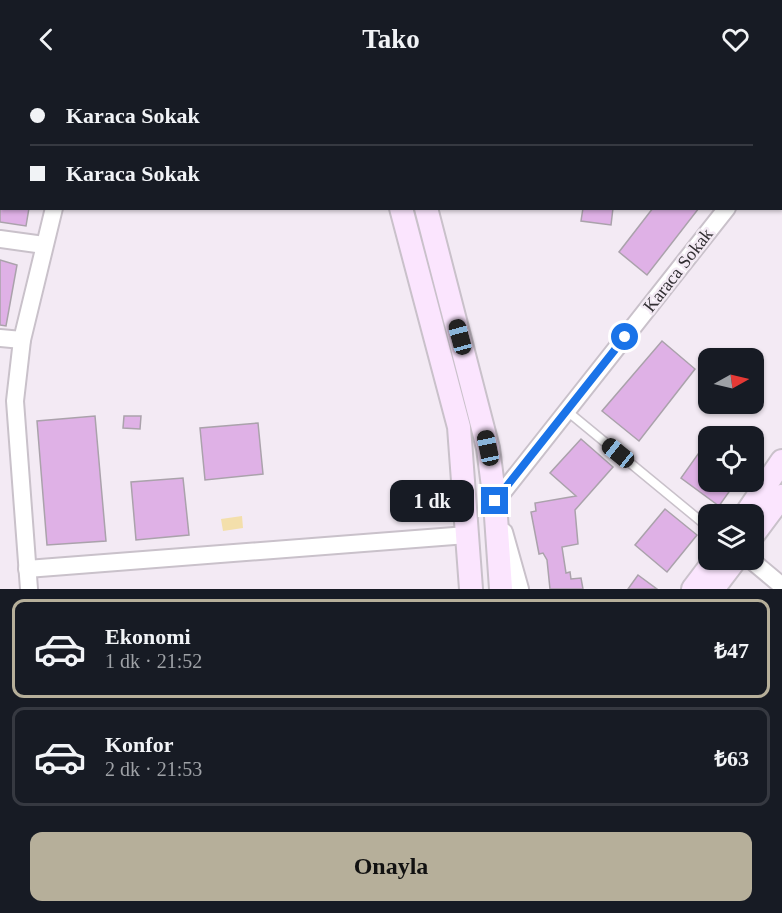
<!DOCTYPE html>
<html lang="tr">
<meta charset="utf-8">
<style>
body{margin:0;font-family:"Times New Roman",serif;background:#20242c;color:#f1f3f6;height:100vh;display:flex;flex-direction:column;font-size:22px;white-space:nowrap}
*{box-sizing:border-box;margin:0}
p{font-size:20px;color:#9ea1a6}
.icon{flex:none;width:33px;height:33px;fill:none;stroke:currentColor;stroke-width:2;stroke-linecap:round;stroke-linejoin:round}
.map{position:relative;height:511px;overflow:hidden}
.sheet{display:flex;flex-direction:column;background:#171b24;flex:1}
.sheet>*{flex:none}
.banner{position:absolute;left:0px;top:0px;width:783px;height:132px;box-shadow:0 2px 4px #0004;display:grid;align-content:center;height:132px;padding:0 30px;background:#171b24}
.needle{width:39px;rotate:82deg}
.buttons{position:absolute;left:698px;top:270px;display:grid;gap:12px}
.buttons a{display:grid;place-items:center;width:66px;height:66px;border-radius:12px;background:#171b24;box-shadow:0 2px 4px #0004;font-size:30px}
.end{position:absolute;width:27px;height:27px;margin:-14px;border:8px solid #1a73e8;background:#fff;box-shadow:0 0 0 3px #fff}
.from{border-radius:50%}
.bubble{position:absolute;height:42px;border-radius:12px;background:#171b24;box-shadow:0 2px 4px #0004;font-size:20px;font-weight:800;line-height:42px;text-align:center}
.car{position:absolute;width:18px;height:36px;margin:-18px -9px;border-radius:8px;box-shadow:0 0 4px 2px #0007;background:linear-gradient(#222 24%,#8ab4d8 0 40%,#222 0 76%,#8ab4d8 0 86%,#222 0)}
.banner b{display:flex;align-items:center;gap:21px;height:57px;font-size:22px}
.banner b+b{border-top:2px solid #363941}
.banner i{width:15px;height:15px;background:#f1f3f6}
ul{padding:10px 0 0;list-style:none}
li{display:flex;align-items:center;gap:18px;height:99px;margin:0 12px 9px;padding:0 18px;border:3px solid #363941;border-radius:12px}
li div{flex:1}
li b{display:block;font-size:22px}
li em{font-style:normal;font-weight:800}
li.on{border-color:#b6af9a}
li>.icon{width:54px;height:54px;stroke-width:1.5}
.primary-button{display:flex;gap:12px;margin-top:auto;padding:12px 30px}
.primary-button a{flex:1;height:69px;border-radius:12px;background:#b6af9a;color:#111;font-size:24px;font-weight:800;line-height:69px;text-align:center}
header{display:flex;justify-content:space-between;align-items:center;height:78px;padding:0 30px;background:#171b24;font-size:27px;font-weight:800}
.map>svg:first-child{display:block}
.green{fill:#f3dfab}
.building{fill:#dfb1e6;stroke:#aaa2ab;stroke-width:1.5}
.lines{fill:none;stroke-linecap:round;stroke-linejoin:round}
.lane-casing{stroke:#c9c1ca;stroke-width:11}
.street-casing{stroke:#c9c1ca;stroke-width:20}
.secondary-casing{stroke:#c9c1ca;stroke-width:26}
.lane{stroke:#fff;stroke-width:8}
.street{stroke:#fff;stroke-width:16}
.secondary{stroke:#fbe5fe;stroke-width:22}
.route{stroke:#1a73e8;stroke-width:8}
.labels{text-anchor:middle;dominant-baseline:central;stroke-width:5;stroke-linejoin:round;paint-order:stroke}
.street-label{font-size:18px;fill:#302d31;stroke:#f3eaf4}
</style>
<header><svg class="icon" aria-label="back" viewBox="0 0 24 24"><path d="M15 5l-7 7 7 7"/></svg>Tako<svg class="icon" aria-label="heart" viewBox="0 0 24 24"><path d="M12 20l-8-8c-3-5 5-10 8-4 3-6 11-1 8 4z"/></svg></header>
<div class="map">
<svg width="782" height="511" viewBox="0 0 782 511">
<rect width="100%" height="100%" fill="#f3eaf4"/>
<path class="green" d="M242,438L243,450L223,453L221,441Z"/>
<g class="building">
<path d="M0,130H29L26,148L0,144Z"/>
<path d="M583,130H613L611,147L581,143Z"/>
<path d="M653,130H699L647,197L619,174Z"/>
<path d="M0,182L17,187L6,248L0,247Z"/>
<path d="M662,263L695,291L639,363L602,333Z"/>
<path d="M95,338L106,463L47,467L37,343Z"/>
<path d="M124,338H141L140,351L123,350Z"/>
<path d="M258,345L263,396L205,402L200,350Z"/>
<path d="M581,361L613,389L575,432L578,466L562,469L566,495L570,494L571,501L581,500L583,511H550L547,482L543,475L539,476L531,434L536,433L535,425L576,418L550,395Z"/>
<path d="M708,362V404H736L719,428L681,400Z"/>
<path d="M183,400L189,457L136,462L131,404Z"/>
<path d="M665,431L697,457L667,494L635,467Z"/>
<path d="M638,497L657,511H628Z"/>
</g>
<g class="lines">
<defs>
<path id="lane" d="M567,333L703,445"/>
<g id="street">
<path d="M577,0V2"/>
<path d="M89,2V0"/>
<path d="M0,161L44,167"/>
<path d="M0,260L22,262"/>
<path d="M497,430L495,424L727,130"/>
<path d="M504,454L520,511"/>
<path d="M751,482L782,508"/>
<path d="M27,491L467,457"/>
<path d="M29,511L15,323L22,262L54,130"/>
</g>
<g id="secondary">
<path d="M366,0V2"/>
<path d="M394,0L395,2"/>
<path d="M401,130L459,349L471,511"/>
<path d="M426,130L488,370L495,424L501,511"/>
<path d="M746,436L782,383"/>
<path d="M753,457L782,418"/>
<path d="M693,511L715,482"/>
<path d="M713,511L735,482"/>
</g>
</defs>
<use href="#lane" class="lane-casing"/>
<use href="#street" class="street-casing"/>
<use href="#secondary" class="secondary-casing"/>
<use href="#lane" class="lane"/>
<use href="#street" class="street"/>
<use href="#secondary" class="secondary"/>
</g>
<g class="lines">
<path class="route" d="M495,423L625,259"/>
</g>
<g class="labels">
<g class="street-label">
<text transform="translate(678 192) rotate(-52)">Karaca Sokak</text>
</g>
</g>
</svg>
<div class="buttons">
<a><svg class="needle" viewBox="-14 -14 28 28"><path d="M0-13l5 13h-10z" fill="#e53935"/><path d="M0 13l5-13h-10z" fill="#9ea1a6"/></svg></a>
<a><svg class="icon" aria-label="locate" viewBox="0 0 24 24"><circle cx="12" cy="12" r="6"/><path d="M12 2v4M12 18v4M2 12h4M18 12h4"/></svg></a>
<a><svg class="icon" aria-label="layers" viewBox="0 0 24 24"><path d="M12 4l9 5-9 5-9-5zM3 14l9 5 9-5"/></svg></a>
</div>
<i class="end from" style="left:625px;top:259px"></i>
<i class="end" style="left:495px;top:423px"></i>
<div class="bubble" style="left:390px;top:402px;width:84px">1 dk</div>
<i class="car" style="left:460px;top:259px;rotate:345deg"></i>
<i class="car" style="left:488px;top:370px;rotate:348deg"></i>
<i class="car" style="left:618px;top:375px;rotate:309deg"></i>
<div class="banner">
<b><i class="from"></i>Karaca Sokak</b>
<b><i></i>Karaca Sokak</b>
</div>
</div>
<section class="sheet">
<ul>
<li class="on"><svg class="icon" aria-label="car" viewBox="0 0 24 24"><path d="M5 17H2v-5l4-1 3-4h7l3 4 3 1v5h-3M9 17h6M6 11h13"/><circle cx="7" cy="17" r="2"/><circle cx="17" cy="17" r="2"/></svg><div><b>Ekonomi</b><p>1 dk · 21:52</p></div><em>₺47</em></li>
<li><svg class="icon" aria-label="car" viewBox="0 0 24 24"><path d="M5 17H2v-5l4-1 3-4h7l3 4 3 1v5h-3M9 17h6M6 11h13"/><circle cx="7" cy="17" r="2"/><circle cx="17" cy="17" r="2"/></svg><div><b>Konfor</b><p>2 dk · 21:53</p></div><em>₺63</em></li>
</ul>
<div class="primary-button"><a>Onayla</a></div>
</section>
